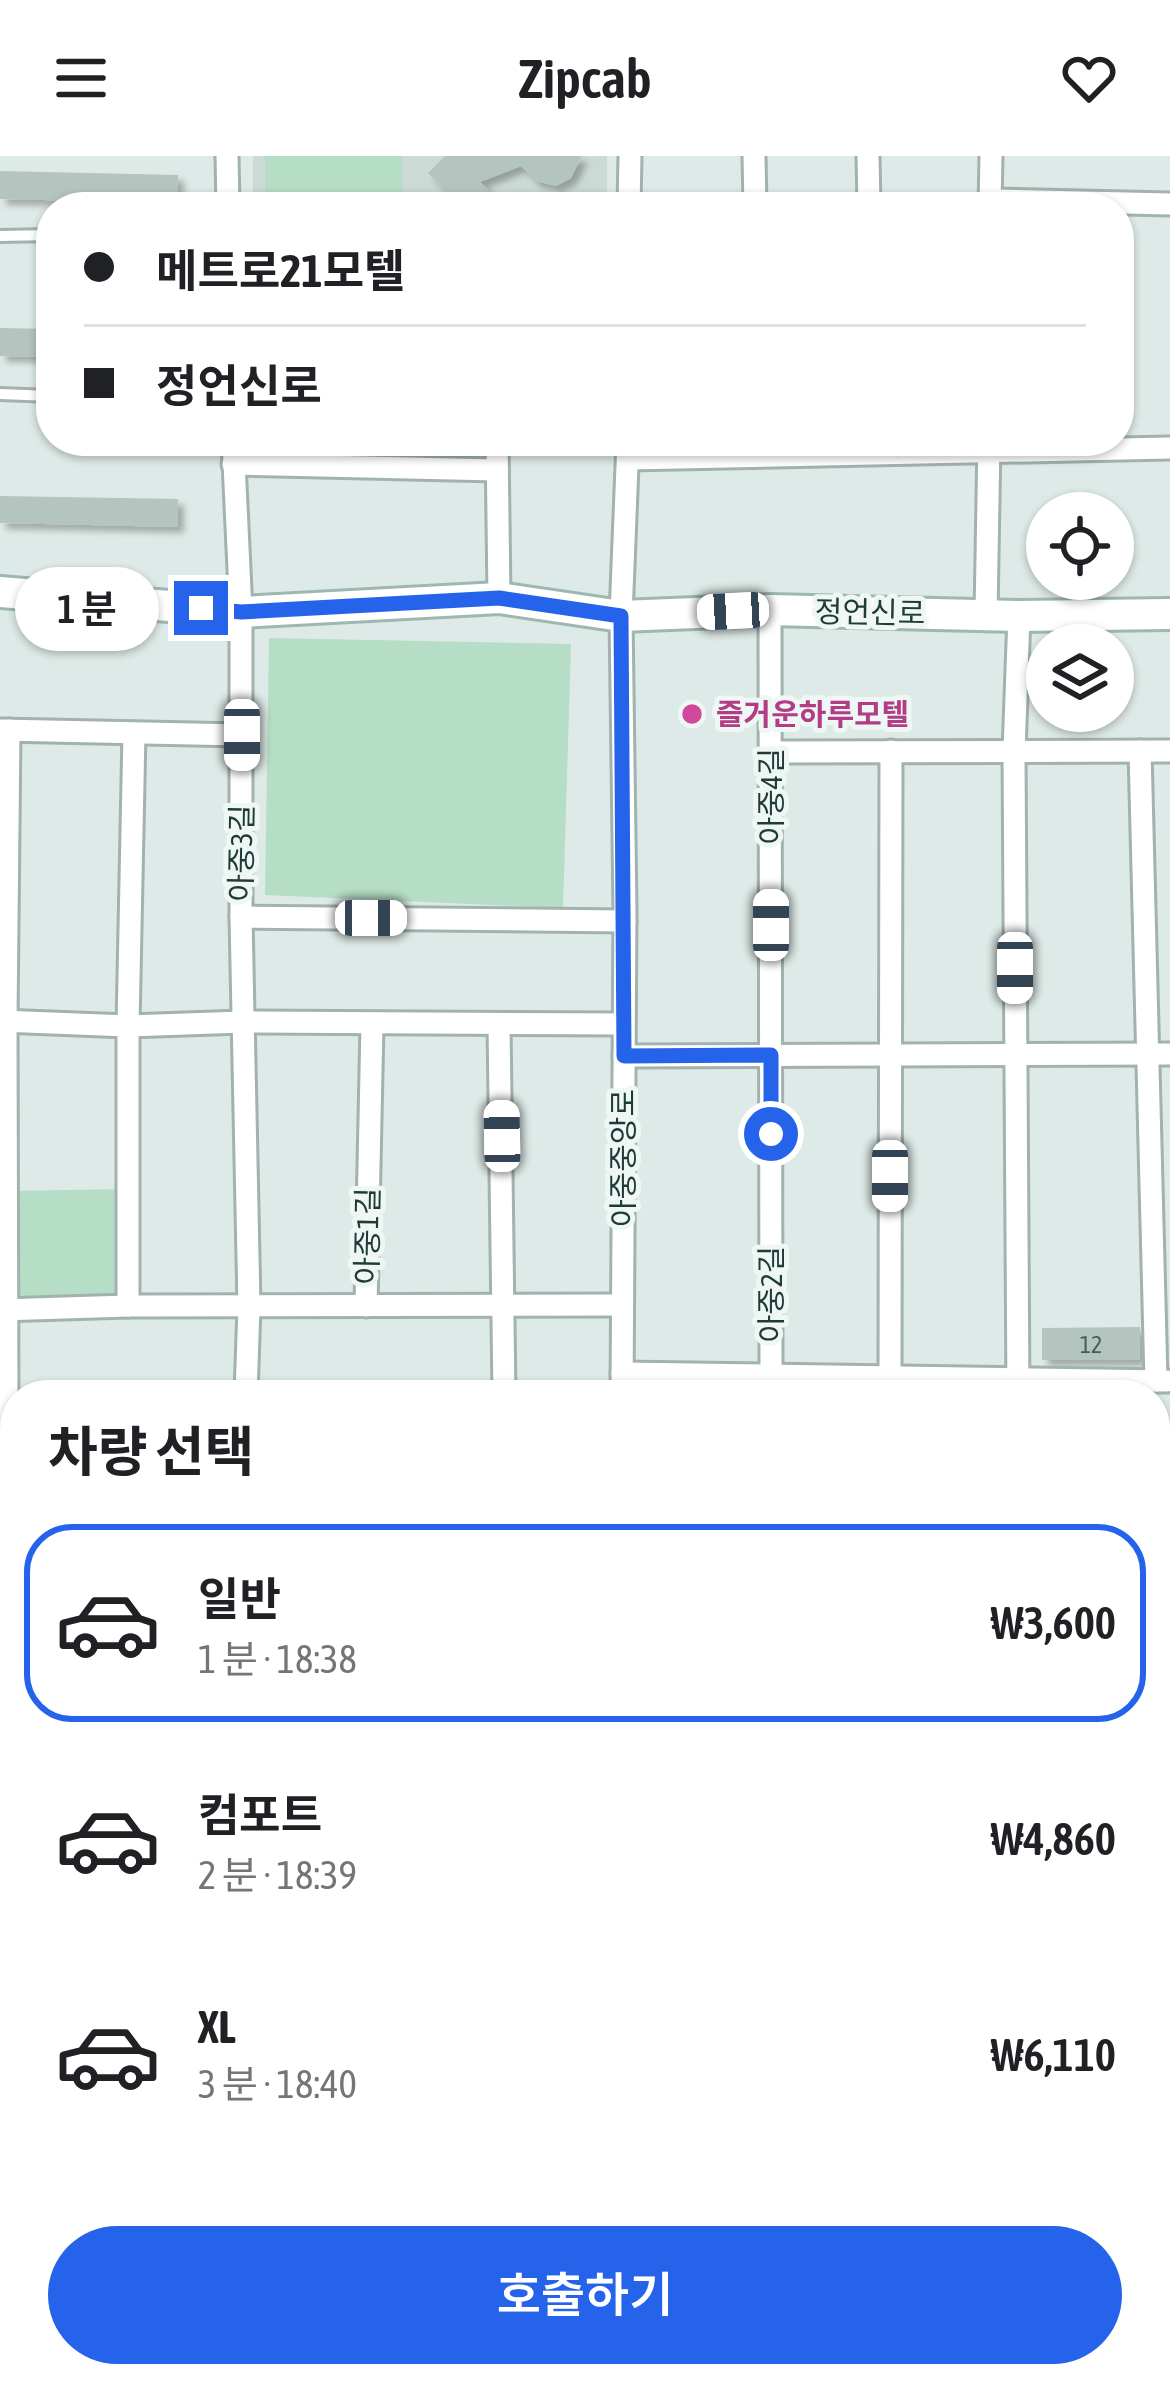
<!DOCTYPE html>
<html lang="ko">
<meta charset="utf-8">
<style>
body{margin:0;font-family:"Asap Condensed","Noto Sans KR",sans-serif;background:#f6f6f6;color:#202124;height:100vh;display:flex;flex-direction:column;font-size:45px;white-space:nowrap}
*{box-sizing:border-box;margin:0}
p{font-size:39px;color:#757577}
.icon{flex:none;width:66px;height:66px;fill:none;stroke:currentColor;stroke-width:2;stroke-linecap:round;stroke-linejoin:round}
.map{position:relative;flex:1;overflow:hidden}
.panel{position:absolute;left:0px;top:1224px;width:1170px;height:1008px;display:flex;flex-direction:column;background:#fff;border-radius:48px 48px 0 0;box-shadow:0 3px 9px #0004}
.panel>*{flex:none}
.hud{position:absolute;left:36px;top:36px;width:1098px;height:264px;border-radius:48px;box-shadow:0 3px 9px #0004;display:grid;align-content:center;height:264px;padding:0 48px;background:#fff}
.fabs{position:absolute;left:1026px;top:336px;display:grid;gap:24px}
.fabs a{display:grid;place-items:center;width:108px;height:108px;border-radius:50%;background:#fff;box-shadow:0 3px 9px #0004;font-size:60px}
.end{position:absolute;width:54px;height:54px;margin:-27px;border:15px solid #2563eb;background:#fff;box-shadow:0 0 0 6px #fff}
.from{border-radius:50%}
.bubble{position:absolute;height:84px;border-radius:42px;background:#fff;box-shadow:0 3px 9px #0004;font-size:39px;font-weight:600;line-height:84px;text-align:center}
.car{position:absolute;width:36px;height:72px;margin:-36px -18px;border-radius:15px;box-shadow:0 0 9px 3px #0007;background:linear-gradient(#fff 24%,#345 0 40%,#fff 0 76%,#345 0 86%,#fff 0)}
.hud b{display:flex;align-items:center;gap:42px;height:114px;font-size:45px}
.hud b+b{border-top:3px solid #e0e0e0}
.hud i{width:30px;height:30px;background:#202124}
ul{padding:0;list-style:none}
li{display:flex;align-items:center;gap:36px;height:198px;margin:0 24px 18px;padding:0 24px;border:6px solid transparent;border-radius:48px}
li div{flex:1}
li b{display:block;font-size:45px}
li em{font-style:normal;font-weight:600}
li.on{border-color:#2563eb}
li>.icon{width:108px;height:108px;stroke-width:1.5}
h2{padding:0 48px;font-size:54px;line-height:144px}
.button{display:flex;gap:24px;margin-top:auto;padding:24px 48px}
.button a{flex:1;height:138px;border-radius:72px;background:#2563eb;color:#fff;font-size:48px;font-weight:600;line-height:138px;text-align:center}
header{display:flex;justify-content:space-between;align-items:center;height:156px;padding:0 48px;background:#fff;font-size:54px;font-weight:600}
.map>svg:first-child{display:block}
.built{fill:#ccdad6}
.green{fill:#b6ddc6}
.building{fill:#b4c5c0;filter:url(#shadow)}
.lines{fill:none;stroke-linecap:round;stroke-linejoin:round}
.lane-casing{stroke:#a1b2af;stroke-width:16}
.street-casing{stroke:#a1b2af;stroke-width:27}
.secondary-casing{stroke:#9db7b1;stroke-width:36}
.lane{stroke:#fff;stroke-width:10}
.street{stroke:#fff;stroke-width:21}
.secondary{stroke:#fff;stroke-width:30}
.route{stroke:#2563eb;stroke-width:15}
.hotel-dot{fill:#d1479c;stroke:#eff7f4;stroke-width:4.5}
.labels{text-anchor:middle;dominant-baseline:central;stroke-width:10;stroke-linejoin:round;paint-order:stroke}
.number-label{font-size:24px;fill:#445e59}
.street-label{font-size:30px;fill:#1f3b37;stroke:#eff7f4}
.hotel-label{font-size:30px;font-weight:bold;fill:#b23c85;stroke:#eff7f4;text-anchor:start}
</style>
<header><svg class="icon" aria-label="menu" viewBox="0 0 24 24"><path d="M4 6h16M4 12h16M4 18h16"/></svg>Zipcab<svg class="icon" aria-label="heart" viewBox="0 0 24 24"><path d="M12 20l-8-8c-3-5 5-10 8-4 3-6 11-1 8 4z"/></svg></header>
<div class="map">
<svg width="1170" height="2232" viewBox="0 0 1170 2232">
<defs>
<filter id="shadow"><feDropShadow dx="6" dy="6" stdDeviation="3" flood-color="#0004"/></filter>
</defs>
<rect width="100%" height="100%" fill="#deeae7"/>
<rect class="built" x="253" y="0" width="354" height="51"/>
<g class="green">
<rect x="265" y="0" width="137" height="51"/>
<path d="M269,482L571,488L563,752L265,739Z"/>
<path d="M129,1033L128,1150L8,1154L6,1035Z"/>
</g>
<g class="building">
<path d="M445,0H582L571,22L556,30L536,25L521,10L480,26L506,51H461L428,17Z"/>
<path d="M0,15L178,19V47L0,43Z"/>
<path d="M0,172L51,173V201L0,200Z"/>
<path d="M0,340L178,343V371L0,367Z"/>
<path d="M1140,1171V1204H1042V1172Z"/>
<rect x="0" y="1315" width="15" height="48"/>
<path d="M1170,1624V1831L1155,1829V1625Z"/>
<path d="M1155,1833L1170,1835L1167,1933L1155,1932Z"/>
</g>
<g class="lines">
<defs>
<g id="lane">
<path d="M0,80L51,79"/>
<path d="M0,238L51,240"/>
</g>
<g id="street">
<path d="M227,0L228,51"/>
<path d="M754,0L755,51"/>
<path d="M868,0L869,51"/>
<path d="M990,44L1170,48"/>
<path d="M629,51L630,0"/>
<path d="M990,51L991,0"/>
<path d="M233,285L241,456V761L249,1150L246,1239"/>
<path d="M497,285L499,442"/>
<path d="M628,303L1170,292"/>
<path d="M233,308L497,314"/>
<path d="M770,454L771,1219"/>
<path d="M986,459L989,285"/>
<path d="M0,574L242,579"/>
<path d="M9,574L6,864L7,1261H15"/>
<path d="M1140,595L1156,1225"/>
<path d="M770,596L1170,595"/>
<path d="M241,761L625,765"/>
<path d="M0,865L128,870L243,866L623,868"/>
<path d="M499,868L504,1239"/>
<path d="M624,900L1170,898"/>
<path d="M128,1150V870L134,577"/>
<path d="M366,1150L372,869"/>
<path d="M0,1154L128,1150L622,1149"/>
<path d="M622,1217L1167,1225"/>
<path d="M890,1221L891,595"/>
<path d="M622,1239L625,755L621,460L628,285"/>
<path d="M1018,1239L1014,595L1019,460"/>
<path d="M1155,1586L1170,1585"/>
<path d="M0,1802L5,1532"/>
<path d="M0,1962L15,1961"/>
<path d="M1155,1966L1170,1967"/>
<path d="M0,2099L15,2098"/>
<path d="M0,2203H15"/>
<path d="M272,2217V2232"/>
<path d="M438,2217L525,2232"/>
<path d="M1119,2217L1170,2223"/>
<path d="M129,2232V2217"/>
<path d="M750,2232L758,2217"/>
<path d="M913,2232L915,2217"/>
<path d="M1046,2232L1048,2217"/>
</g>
<g id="secondary">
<path d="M0,436L241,456L499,442L621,460L770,454L1019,460L1170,458"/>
<path d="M1155,1385H1170"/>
<path d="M0,1387H15"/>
<path d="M1155,1420L1170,1419"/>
<path d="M0,1426H15"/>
</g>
</defs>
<use href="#lane" class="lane-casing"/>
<use href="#street" class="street-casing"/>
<use href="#secondary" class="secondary-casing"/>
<use href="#lane" class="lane"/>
<use href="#street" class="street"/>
<use href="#secondary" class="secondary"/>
</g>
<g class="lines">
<path class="route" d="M201,452L241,456L499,442L621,460L624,900L771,899V978"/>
</g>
<circle class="hotel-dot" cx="692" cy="558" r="12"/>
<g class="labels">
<g class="number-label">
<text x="1091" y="1188">12</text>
</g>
<g class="street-label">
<text transform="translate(870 456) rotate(1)">정언신로</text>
<text transform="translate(771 640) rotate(-90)">아중4길</text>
<text transform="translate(241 697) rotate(-89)">아중3길</text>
<text transform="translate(623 1002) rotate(-90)">아중중앙로</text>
<text transform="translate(367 1080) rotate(-89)">아중1길</text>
<text transform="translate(771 1138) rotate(-90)">아중2길</text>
</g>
<g class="hotel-label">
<text x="716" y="558">즐거운하루모텔</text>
</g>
</g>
</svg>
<div class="fabs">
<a><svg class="icon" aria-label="locate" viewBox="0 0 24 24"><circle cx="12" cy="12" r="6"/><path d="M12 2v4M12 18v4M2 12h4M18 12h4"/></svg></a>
<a><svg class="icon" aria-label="layers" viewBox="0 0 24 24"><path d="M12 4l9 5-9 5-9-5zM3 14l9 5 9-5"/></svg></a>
</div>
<i class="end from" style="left:771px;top:978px"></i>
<i class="end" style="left:201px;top:452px"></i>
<div class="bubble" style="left:15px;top:411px;width:144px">1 분</div>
<i class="car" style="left:733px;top:455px;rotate:267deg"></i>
<i class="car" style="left:242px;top:579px;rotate:180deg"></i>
<i class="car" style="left:371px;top:762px;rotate:90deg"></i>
<i class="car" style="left:771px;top:769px;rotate:0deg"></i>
<i class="car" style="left:1015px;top:812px;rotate:180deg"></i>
<i class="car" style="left:502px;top:980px;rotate:359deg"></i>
<i class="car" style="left:890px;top:1020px;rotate:180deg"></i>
<div class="hud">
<b><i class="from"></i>메트로21모텔</b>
<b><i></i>정언신로</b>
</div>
<section class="panel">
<h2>차량 선택</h2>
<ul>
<li class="on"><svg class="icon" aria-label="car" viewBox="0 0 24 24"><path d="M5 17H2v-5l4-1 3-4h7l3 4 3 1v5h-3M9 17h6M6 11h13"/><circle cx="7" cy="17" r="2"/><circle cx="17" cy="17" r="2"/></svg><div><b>일반</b><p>1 분 · 18:38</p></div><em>₩3,600</em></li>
<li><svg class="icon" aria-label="car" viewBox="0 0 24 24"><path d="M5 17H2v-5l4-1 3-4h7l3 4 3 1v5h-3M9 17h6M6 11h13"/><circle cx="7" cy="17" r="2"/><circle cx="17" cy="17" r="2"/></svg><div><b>컴포트</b><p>2 분 · 18:39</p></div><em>₩4,860</em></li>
<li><svg class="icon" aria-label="car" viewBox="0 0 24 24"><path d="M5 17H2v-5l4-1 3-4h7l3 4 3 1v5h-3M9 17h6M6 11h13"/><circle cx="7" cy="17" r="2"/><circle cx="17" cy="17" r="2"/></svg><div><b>XL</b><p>3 분 · 18:40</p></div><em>₩6,110</em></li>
</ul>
<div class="button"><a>호출하기</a></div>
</section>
</div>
